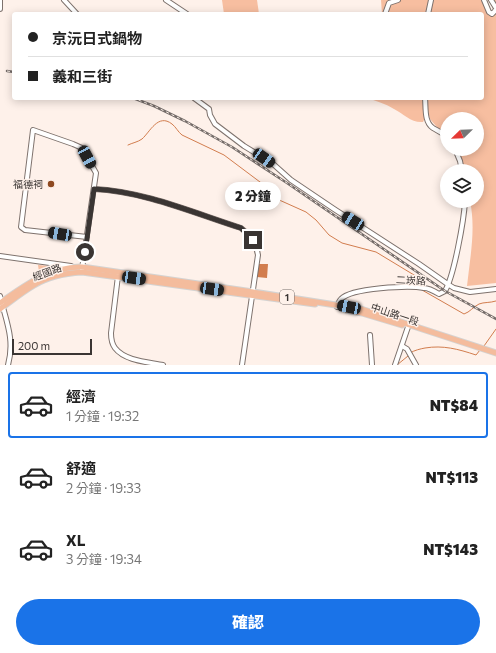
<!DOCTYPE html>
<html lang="zh-TW">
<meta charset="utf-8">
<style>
body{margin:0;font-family:Commissioner,"Noto Sans TC",sans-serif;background:#f2f2f2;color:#222;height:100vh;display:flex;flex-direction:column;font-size:15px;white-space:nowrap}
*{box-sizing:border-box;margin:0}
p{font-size:13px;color:#767676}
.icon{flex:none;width:22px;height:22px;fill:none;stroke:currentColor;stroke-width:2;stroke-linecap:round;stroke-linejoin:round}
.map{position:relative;height:365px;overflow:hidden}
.panel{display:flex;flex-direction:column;background:#fff;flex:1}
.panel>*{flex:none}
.guide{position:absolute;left:12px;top:12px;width:472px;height:88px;border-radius:4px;box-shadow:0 2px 10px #0003;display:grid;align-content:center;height:88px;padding:0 16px;background:#fff}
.needle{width:26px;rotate:247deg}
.fabs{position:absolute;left:440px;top:112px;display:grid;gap:8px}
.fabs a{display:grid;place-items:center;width:44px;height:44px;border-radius:50%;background:#fff;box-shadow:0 2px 10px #0003;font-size:20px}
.scale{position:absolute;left:12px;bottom:10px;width:80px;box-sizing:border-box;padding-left:4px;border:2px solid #3a3533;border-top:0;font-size:11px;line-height:14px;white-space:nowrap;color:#3a3533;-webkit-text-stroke:3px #fef1ea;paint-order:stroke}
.end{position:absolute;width:18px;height:18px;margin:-9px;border:5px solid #3a3533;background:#fff;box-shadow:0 0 0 2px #fff}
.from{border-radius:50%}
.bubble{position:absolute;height:28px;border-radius:14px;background:#fff;box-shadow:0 2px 10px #0003;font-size:13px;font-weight:800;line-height:28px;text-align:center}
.car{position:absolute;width:12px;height:24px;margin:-12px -6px;border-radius:5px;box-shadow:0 0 3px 1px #0007;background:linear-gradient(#222 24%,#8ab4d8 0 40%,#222 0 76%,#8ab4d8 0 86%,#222 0)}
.guide b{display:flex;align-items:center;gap:14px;height:38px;font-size:15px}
.guide b+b{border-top:1px solid #e0e0e0}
.guide i{width:10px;height:10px;background:#222}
ul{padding:7px 0 0;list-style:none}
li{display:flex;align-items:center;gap:12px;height:66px;margin:0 8px 6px;padding:0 8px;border:2px solid transparent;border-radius:4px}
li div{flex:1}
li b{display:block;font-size:15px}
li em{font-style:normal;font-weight:800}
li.current{border-color:#1a73e8}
li>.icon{width:36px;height:36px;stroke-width:1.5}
.button{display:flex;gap:8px;margin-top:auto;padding:8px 16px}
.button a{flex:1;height:46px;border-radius:24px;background:#1a73e8;color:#fff;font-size:16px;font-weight:800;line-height:46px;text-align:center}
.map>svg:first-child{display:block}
.green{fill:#f7bea0}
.water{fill:#d27d4e}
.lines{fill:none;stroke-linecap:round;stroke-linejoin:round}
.stream{stroke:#d27d4e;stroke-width:1}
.minor-casing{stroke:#7e726d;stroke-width:6}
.major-casing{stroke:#d4d3d2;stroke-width:7}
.minor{stroke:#fff;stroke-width:4}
.major{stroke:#f4bc9d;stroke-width:5}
.rail-casing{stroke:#746c69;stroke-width:2.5}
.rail{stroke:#fef1ea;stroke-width:1;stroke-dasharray:3;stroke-linecap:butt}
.route{stroke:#3a3533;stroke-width:5}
.poi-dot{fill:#8e4920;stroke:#fef1ea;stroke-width:1.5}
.labels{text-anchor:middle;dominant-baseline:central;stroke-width:3;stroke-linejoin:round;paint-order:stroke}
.shield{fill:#fef1ea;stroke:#756d6a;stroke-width:1}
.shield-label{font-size:9px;font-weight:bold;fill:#3a3533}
.poi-label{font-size:10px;fill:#3a3533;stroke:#fef1ea;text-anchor:end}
.street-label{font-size:10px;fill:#3a3533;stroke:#fef1ea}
</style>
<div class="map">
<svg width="496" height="365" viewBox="0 0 496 365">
<rect width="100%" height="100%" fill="#fef1ea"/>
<g class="green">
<path d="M222,0H257L259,14H224Z"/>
<path d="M381,0H485L489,10L492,11L494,10L489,0H496V283L467,286C470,258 476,229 470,201H477V171H463L454,149H477V119H447V139L430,119L428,112L427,98H482V14H429L432,1L428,3L425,14H382Z"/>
<path d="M367,98H424V120L423,122C411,123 404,114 394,109C386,104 376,101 367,98Z"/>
<path d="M38,265L59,267V268L44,271V269V271L39,272Z"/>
</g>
<path class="water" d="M259,264H268L267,278L257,277Z"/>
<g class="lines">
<g class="stream">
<path d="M128,145C132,143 138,142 142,139C150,132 158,113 172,124C176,127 178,132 182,135L224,155L268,188L277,199L306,212L316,220L329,235L342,243L376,252L419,278L420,285"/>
<path d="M422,290L464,314C470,312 473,307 479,304C484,302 490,303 496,301"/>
<path d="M484,346L496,329"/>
<path d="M410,353C415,350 420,349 425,348C443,345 458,349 476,355L480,350"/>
<path d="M397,365L408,356"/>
</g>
<defs>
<g id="minor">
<path d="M64,0L77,14"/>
<path d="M166,0L187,14"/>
<path d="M484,0L489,12L492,14L495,11L496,8L491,0"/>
<path d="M0,9V0"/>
<path d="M385,14L389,3L398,0"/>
<path d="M428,14L431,0"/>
<path d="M194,98L209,109L210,115L215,124L244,146L272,163L291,180L334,209L419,264L449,285L454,288L470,292L496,289"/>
<path d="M425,98C426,108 424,122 433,128C438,131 443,133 447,137"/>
<path d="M455,149L460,161L462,171"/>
<path d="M94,189C143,191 194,213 241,228C251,236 256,243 258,255L242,365"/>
<path d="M0,256L71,266"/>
<path d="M82,269L96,173L82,148L73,144L33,130L21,227L25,230L87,237"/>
<path d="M118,276L111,333C111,338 112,344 115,348C125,361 148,362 163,365"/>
<path d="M0,296C6,321 15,339 8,365"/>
<path d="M337,307C338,304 339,301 341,299C351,288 409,285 424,288C429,288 434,291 439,294L445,291C454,276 464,220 465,201"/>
<path d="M370,335L372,365"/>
<path d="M402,346L407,349L416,365"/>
<path d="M395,365L409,324"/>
</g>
<g id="major">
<path d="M0,303C24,286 51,266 82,267L253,292L361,309L496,353"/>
<path d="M0,309C11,301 22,292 34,285C47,277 66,273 82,272L315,304"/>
<path d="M346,310L362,313L402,325"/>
</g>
</defs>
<use href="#minor" class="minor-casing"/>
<use href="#major" class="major-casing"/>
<use href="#minor" class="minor"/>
<use href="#major" class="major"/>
<defs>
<g id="rail">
<path d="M7,71L14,72"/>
<path d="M133,98L154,106L185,121L232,147L287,183L445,291L496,319"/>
</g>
</defs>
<use href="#rail" class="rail-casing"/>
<use href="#rail" class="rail"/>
</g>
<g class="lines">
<path class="route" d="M85,252L94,189C143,191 194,213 241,228L253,240"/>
</g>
<circle class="poi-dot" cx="51" cy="184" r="4"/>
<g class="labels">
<rect class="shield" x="280" y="290" width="14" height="14" rx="3"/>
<g class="shield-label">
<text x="287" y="297">1</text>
</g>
<g class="poi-label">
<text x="43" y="184">福德祠</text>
</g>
<g class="street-label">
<text transform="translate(47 272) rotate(-20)">經國路</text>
<text transform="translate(411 280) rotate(3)">二崁路</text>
<text transform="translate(395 314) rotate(18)">中山路一段</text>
</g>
</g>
</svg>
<div class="fabs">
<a><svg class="needle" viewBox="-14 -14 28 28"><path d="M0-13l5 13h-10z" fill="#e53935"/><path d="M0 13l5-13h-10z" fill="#767676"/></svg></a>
<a><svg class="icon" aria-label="layers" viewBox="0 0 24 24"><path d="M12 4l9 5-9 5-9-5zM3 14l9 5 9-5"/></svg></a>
</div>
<div class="scale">200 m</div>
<i class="end from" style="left:85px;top:252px"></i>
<i class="end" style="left:253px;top:240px"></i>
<div class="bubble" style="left:225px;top:182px;width:56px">2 分鐘</div>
<i class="car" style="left:87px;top:157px;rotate:152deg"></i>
<i class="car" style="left:264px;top:158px;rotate:124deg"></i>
<i class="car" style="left:353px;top:221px;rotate:302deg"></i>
<i class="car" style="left:60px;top:234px;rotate:280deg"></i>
<i class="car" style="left:134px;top:278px;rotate:98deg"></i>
<i class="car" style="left:212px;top:289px;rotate:98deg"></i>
<i class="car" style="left:349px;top:307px;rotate:281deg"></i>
<div class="guide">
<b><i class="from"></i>京沅日式鍋物</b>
<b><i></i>義和三街</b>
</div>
</div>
<section class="panel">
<ul>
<li class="current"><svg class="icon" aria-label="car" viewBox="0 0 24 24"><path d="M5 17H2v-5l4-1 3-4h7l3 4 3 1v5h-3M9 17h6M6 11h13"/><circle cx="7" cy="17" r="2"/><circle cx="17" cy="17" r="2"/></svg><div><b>經濟</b><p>1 分鐘 · 19:32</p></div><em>NT$84</em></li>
<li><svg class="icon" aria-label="car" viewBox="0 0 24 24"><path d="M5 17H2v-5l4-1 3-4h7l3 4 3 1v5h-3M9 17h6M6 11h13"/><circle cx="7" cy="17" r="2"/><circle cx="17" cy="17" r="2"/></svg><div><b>舒適</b><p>2 分鐘 · 19:33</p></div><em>NT$113</em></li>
<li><svg class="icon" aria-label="car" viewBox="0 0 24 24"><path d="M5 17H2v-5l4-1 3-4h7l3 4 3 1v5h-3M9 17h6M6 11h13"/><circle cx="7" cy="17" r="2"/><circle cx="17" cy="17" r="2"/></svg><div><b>XL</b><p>3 分鐘 · 19:34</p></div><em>NT$143</em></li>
</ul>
<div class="button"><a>確認</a></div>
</section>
